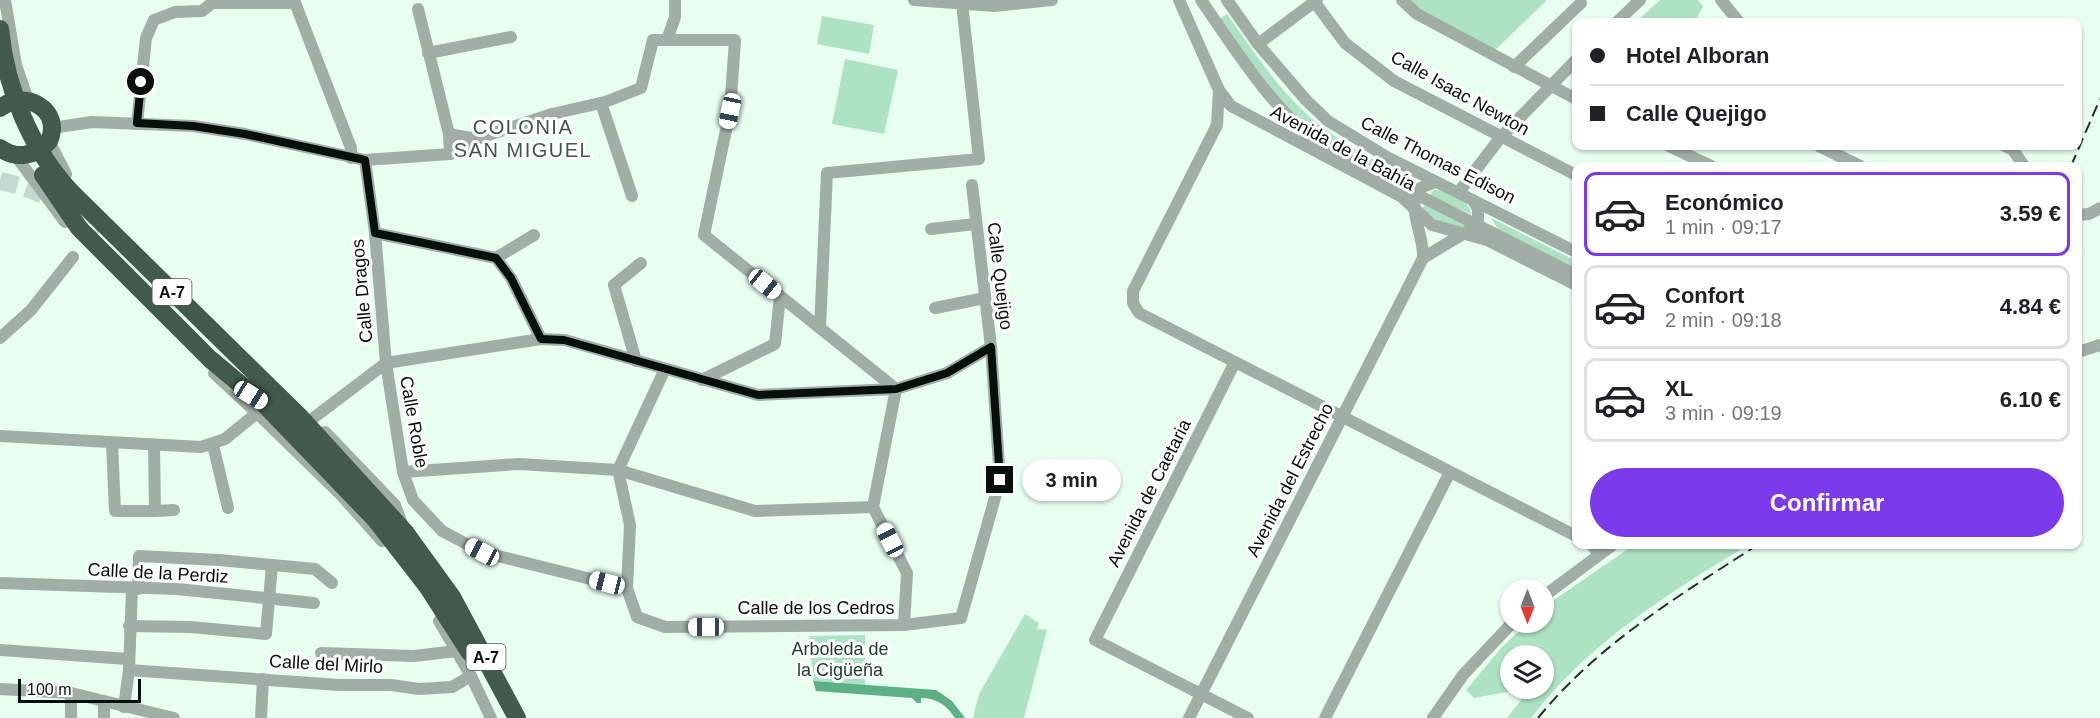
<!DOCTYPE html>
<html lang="es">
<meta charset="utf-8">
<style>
body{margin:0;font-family:Arial,sans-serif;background:#f6f6f6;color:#202124;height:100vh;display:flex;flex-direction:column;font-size:22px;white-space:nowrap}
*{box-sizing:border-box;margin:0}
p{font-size:20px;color:#757577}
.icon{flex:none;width:33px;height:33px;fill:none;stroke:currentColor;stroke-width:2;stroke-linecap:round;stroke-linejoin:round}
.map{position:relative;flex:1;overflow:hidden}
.panel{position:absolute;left:1572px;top:162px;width:510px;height:387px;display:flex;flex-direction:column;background:#fff;border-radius:12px;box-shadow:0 2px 4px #0004}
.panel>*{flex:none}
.hud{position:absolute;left:1572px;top:18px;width:510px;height:132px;border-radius:12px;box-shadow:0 2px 4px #0004;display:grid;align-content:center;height:132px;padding:0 18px;background:#fff}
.needle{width:39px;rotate:180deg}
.fabs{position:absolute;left:1500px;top:579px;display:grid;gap:12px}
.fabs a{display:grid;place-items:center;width:54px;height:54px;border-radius:50%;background:#fff;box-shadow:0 2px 4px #0004;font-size:30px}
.scale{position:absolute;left:18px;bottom:15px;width:123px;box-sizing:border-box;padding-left:6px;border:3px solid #07100b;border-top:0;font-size:16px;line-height:21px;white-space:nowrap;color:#07100b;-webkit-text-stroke:4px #fff;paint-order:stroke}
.end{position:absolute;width:27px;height:27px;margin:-14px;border:8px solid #07100b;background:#fff;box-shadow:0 0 0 3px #fff}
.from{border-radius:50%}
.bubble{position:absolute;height:42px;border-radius:21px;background:#fff;box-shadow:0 2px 4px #0004;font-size:20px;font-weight:700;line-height:42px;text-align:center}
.car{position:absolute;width:18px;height:36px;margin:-18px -9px;border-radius:8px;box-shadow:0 0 4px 2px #0007;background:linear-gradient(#fff 24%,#345 0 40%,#fff 0 76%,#345 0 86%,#fff 0)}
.hud b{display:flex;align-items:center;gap:21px;height:57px;font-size:22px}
.hud b+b{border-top:2px solid #e0e0e0}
.hud i{width:15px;height:15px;background:#202124}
ul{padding:10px 0 0;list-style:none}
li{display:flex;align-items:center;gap:18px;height:84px;margin:0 12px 9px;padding:0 6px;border:3px solid #e0e0e0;border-radius:12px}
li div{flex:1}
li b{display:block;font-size:22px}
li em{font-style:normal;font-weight:700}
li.current{border-color:#7c3aed}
li>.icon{width:54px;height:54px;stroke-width:1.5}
.cta{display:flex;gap:12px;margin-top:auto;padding:12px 18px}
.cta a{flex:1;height:69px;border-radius:36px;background:#7c3aed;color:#fff;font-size:24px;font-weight:700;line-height:69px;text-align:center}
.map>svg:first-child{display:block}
.green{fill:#ade2c2;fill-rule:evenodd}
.water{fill:#5cb083}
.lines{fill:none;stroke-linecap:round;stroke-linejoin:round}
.highway-tunnel{stroke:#c5dace;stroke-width:18;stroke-dasharray:18 9;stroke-linecap:butt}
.minor{stroke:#a1aea6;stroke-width:12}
.highway{stroke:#415a4c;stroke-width:18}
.rail{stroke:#26312b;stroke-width:2;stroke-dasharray:12 6;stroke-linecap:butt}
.route{stroke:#07100b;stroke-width:8}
.labels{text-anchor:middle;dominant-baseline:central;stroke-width:6;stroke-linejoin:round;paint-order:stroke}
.shield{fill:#fff;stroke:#515854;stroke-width:1.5}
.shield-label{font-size:16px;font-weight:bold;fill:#07100b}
.street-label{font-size:18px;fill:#07100b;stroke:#fff}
.park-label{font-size:18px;fill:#193d2a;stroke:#fff}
.neighbourhood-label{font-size:20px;letter-spacing:1.5px;fill:#3f5849;stroke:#fff}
</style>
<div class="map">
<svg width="2100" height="718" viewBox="0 0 2100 718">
<rect width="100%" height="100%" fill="#e7fef0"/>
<g class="green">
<path d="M1408,0H1547L1494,51L1425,14Z"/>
<path d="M1660,0H1698L1703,6L1695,22H1636Z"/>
<path d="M1227,14C1256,55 1284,99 1325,129C1353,150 1383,164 1413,180H1400L1330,146L1301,126L1218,20Z"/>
<path d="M822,16L874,25L869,54L817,44Z"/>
<path d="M845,59L898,70L884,134L832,124Z"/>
<path d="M1434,190C1446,190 1470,200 1471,214L1429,196Z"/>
<path d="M1426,204L1466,225L1463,229L1440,224L1422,208Z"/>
<path d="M1491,218L1576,261V271L1500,232Z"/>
<path d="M1716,545L1718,547L1722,545H1748C1670,592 1587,644 1531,718H1507L1525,695L1523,689L1474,698L1466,690L1503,646L1528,623L1544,622V608L1548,604L1634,545ZM1510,656H1544V688H1510Z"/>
<path d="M1025,614L1039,623L1037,629L1047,630L1024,718H973L979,694Z"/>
<path d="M865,635V685L813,681L809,636Z"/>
</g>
<path class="water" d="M813,681L936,690L952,701L965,718H955C947,705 936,698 921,698V703H917L912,698L816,691Z"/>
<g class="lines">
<path class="highway-tunnel" d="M0,181C43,190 66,205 99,233"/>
<g class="minor">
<path d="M5,0L16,65L28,100"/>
<path d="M294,0L351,148V158"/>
<path d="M914,0L994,6L1052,0"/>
<path d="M1179,0L1219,90L1231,106L1402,197L1432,225L1487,240L1576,285"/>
<path d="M1201,0C1235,49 1279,120 1329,150L1576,275"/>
<path d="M1227,0L1258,44L1306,100L1328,121L1387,157L1576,252"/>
<path d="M1313,0L1345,43L1394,81L1576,175"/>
<path d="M1402,0L1417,14L1576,99"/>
<path d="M1721,0L1739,22"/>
<path d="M418,9L449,134"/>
<path d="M1617,22L1640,0"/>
<path d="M667,40L675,17V0"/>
<path d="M1258,44L1317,0"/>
<path d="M428,53L511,37"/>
<path d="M1514,67L1581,3"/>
<path d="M1219,90L1217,125L1133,291V303L1139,313L1576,536"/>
<path d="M601,103L632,196"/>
<path d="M137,124L146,38L154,20L175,12L202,11L212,3H295"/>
<path d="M52,128L92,122L193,126L245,134L365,160L450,154L458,152L476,139L552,114L605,102L641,88L653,40H735L730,111L704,235L896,389"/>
<path d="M49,141L66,174"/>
<path d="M1669,146L1711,166"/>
<path d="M1819,146L1860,166"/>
<path d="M2005,146L2013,150L2024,166"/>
<path d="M450,154L449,134L476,139"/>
<path d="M15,155L65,222"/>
<path d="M365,160L375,233L386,363L403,472L413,500L442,531L482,552L627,588"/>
<path d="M1459,192L1500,138L1576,60"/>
<path d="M2078,215L2089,214L2100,208"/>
<path d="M931,229L975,224"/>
<path d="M375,233L496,258L511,278L541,339"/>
<path d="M496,258L534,235"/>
<path d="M1423,258C1425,237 1405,206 1420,188L1436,182"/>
<path d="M935,308L985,298"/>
<path d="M820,328L827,173L979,159L962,3"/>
<path d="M0,338L31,310L73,257"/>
<path d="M2078,352L2100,345"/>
<path d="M636,361L614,285L641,263"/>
<path d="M1235,362L1095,640L1248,718"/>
<path d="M214,373L257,413"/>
<path d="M702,380L775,344L780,296"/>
<path d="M896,389L873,507L907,573L904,625"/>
<path d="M312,419L386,363L541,339L565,340L758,395L896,389L947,373L991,347"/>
<path d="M325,432L395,505L402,524"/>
<path d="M0,436L201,447L225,439L257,413L341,495L382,541"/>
<path d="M112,443L115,511H155L154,446"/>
<path d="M213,445L228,508"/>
<path d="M618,470L630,525L627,588L637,617L665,627L904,625L961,618L1000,480L991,347L972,185"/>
<path d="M618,470L665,369"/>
<path d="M403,472L519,464L618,470L755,511L873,507"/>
<path d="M155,511L174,510"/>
<path d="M1591,544L1599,554"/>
<path d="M0,583L177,589L314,603"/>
<path d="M138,589L139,556L219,560L315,569L332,583"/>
<path d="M1544,596L1614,544"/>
<path d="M439,621L471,676L491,718"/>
<path d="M129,626L190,627L266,634L272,565"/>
<path d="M0,650L128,659"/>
<path d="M321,653L414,656L457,651"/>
<path d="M129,670L339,685H391L419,689L452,687L471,676"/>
<path d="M0,689L71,693L174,718"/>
<path d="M71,693V718"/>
<path d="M104,701V718"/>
<path d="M124,707L129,670L132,589"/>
<path d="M261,718L263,679"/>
<path d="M1189,718L1423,258L1478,225V209L1473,200"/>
<path d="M1325,718L1450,472"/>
<path d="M1433,718L1463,675L1513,622"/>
</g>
<g class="highway">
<path d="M0,29C6,89 31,150 73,194L302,419L405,532L452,597L517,718"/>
<path d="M0,108C24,89 63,109 49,141C36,156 16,160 0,148"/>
<path d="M43,175L79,228L210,359L263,403L375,519L427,586L470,653"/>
</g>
<g class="rail">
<path d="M2071,166L2100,99"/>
<path d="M1538,718C1598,644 1680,595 1759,544"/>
</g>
</g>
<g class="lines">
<path class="route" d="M141,82L137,123L193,126L245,134L365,160L375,233L496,258L511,278L541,339L564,340L758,395L896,389L947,373L991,347L1000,480"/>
</g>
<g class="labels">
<g class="shield">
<rect x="152.5" y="279" width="39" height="26" rx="4.5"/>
<rect x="466.5" y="644" width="39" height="26" rx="4.5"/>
</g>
<g class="shield-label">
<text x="172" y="292">A-7</text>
<text x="486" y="657">A-7</text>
</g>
<g class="street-label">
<text transform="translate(1460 93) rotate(29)">Calle Isaac Newton</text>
<text transform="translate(1343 148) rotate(28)">Avenida de la Bahía</text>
<text transform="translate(1438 160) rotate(27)">Calle Thomas Edison</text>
<text transform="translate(1000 276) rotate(83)">Calle Quejigo</text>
<text transform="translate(362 291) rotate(-95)">Calle Dragos</text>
<text transform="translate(414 422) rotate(80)">Calle Roble</text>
<text transform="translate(1290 480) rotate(-63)">Avenida del Estrecho</text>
<text transform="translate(1149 493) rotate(-63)">Avenida de Caetaria</text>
<text transform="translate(158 573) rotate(3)">Calle de la Perdiz</text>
<text x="816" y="608">Calle de los Cedros</text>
<text transform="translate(326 664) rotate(3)">Calle del Mirlo</text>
</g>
<g class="park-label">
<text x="840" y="649">Arboleda de<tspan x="840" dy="21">la Cigüeña</tspan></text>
</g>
<g class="neighbourhood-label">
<text x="523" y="127">COLONIA<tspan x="523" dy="23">SAN MIGUEL</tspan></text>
</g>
</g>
</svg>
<div class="fabs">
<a><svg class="needle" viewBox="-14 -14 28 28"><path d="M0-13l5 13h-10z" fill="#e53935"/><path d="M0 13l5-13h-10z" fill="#757577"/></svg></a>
<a><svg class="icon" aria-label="layers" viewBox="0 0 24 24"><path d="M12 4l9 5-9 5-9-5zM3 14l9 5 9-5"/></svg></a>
</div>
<div class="scale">100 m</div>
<i class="end from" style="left:141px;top:82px"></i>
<i class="end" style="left:1000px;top:480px"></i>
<div class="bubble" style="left:1022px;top:459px;width:99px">3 min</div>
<i class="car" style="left:730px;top:111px;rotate:192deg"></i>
<i class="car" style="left:765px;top:284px;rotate:129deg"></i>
<i class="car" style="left:251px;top:395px;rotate:122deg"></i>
<i class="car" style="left:890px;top:540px;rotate:333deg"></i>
<i class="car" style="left:482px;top:552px;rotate:298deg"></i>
<i class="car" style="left:607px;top:583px;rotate:284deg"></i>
<i class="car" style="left:706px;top:627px;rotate:270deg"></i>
<div class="hud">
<b><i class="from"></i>Hotel Alboran</b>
<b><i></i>Calle Quejigo</b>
</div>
<section class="panel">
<ul>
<li class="current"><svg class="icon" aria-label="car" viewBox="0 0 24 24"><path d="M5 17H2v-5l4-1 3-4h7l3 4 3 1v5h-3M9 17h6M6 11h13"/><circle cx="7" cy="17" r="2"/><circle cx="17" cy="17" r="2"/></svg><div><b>Económico</b><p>1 min · 09:17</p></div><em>3.59 €</em></li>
<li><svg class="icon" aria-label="car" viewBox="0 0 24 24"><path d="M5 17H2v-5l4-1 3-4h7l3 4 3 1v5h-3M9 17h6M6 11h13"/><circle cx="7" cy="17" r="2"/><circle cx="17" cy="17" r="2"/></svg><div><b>Confort</b><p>2 min · 09:18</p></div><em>4.84 €</em></li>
<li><svg class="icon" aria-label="car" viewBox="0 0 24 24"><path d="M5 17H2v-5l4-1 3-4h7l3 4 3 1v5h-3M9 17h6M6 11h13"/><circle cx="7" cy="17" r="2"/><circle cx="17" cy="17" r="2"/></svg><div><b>XL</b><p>3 min · 09:19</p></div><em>6.10 €</em></li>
</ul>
<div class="cta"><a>Confirmar</a></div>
</section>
</div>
